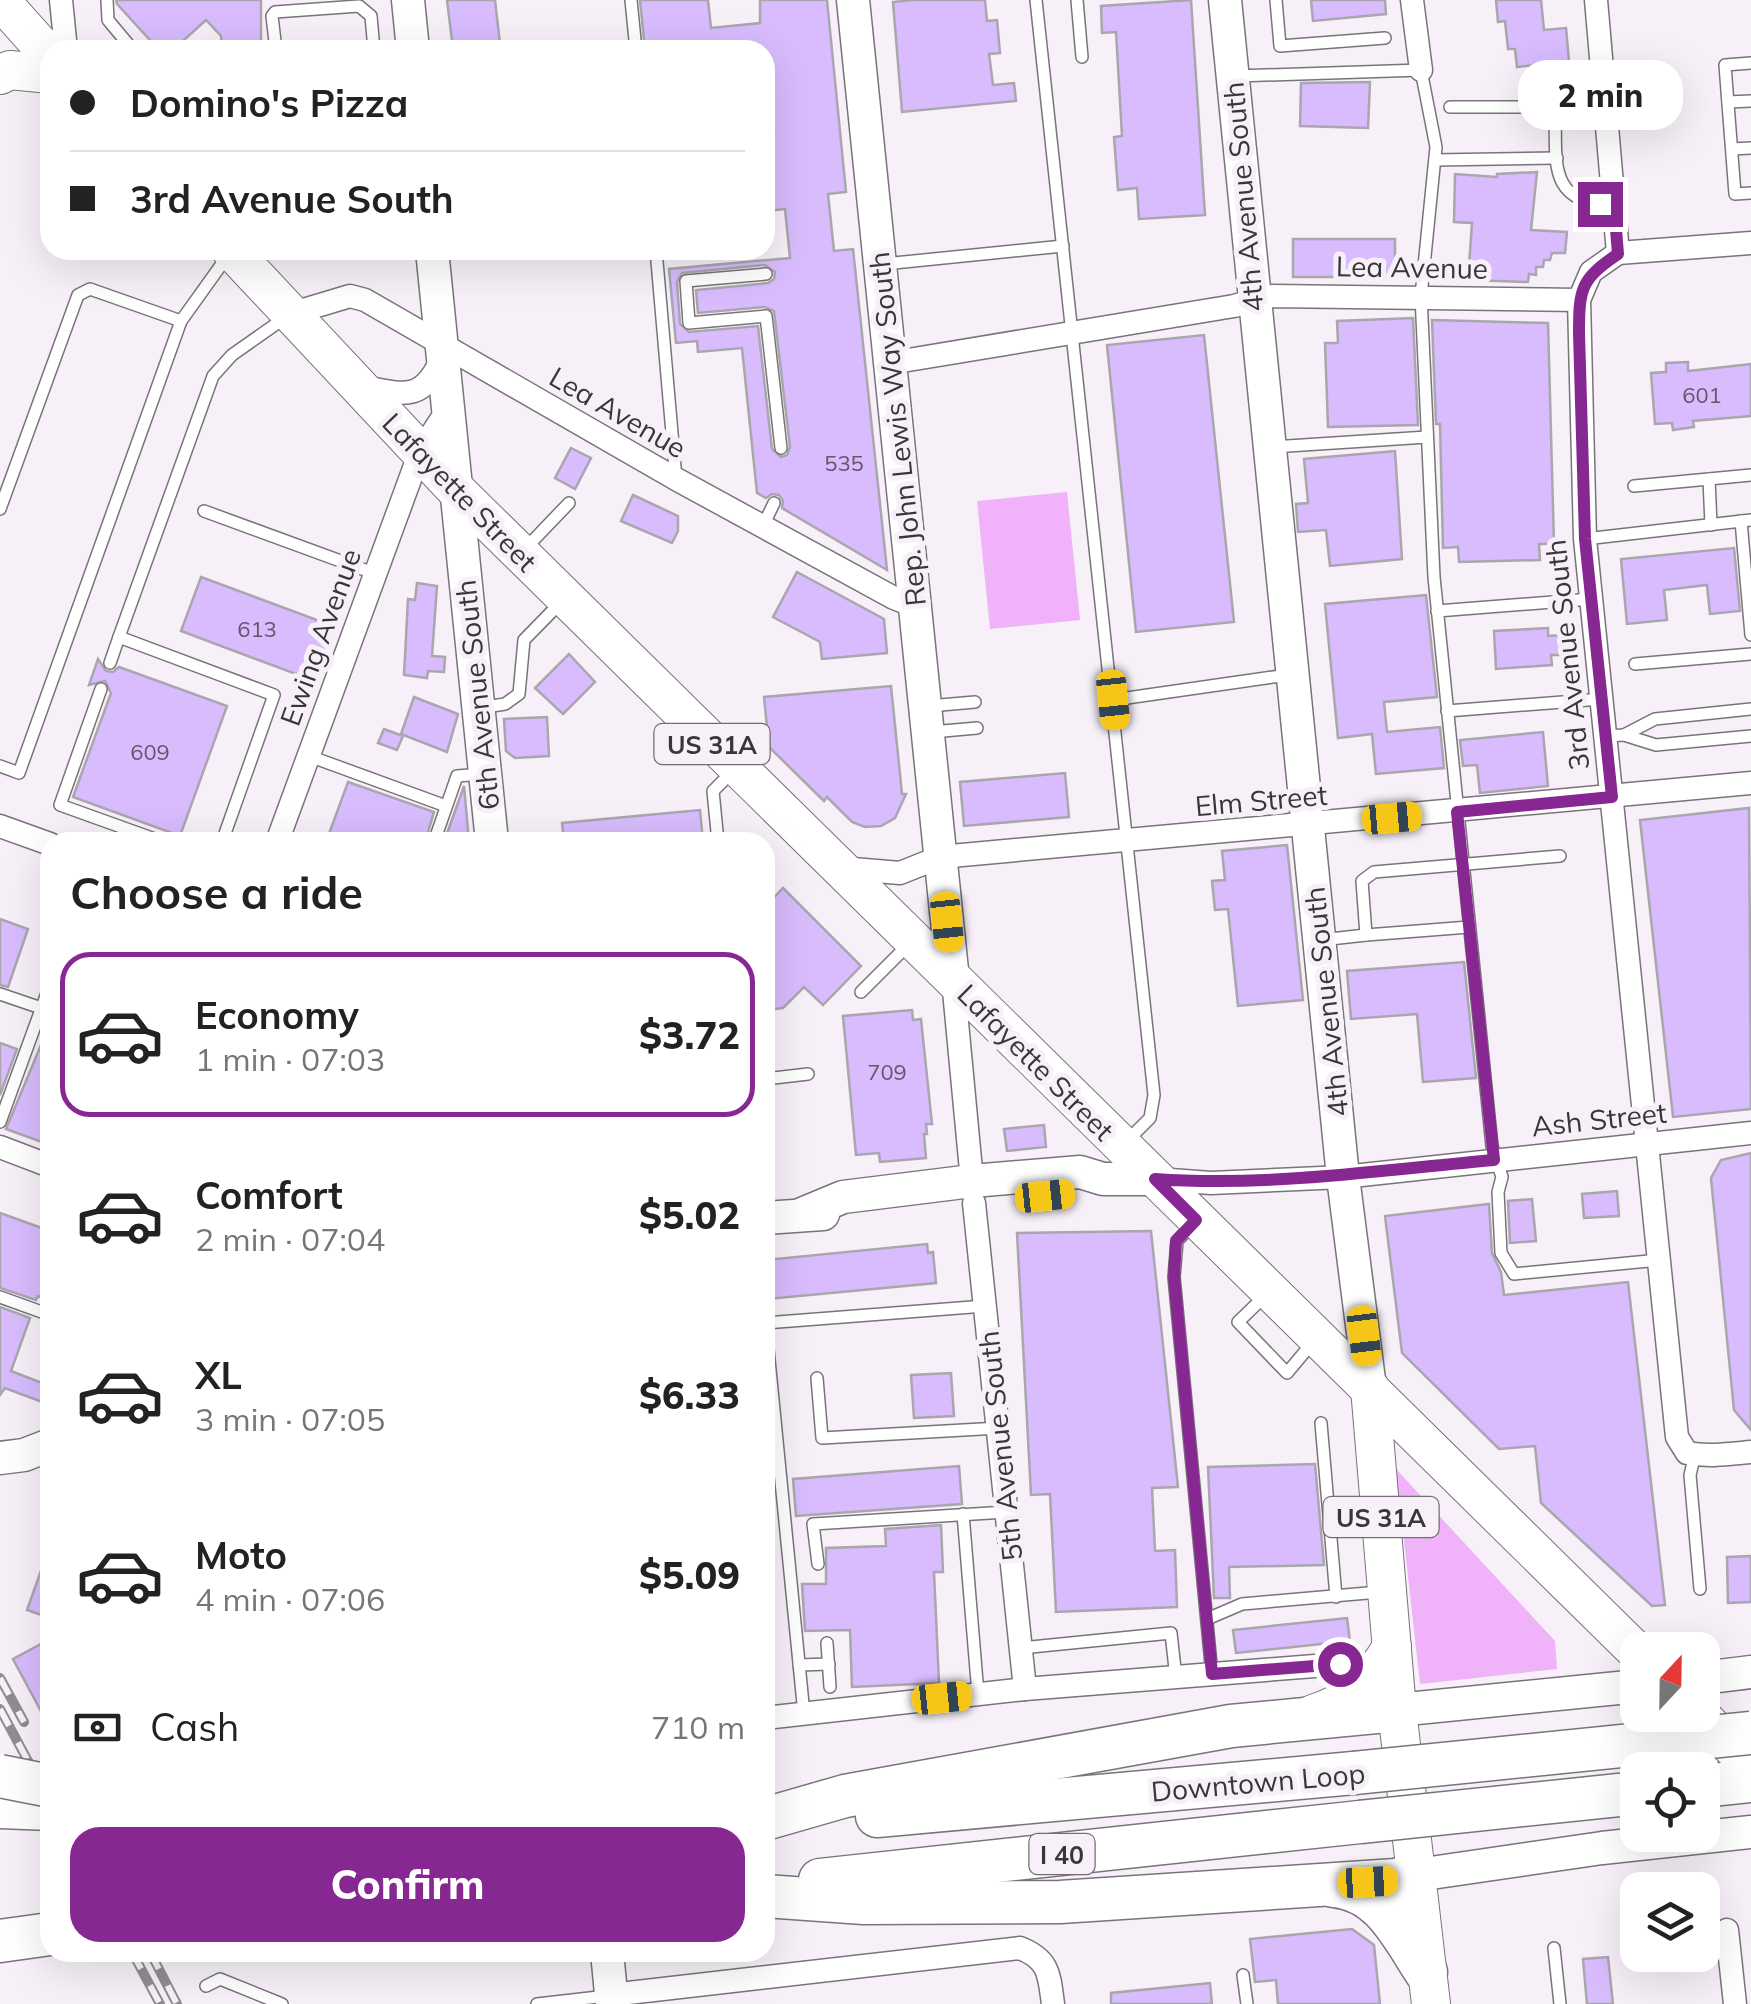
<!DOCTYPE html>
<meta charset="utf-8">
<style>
body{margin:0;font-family:Mulish,sans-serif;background:#f6f6f6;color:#222;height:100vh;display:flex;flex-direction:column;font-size:38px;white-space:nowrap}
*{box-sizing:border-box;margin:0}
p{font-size:32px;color:#767676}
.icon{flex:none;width:55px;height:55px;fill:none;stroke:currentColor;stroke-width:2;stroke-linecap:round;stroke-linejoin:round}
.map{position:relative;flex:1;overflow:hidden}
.drawer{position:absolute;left:40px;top:832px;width:735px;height:1130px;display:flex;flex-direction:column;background:#fff;border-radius:30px;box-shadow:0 10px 40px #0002}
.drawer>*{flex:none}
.guide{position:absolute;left:40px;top:40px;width:735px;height:220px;border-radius:30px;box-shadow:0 10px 40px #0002;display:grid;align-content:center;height:220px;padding:0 30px;background:#fff}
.needle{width:65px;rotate:22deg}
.fabs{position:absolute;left:1620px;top:1632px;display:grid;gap:20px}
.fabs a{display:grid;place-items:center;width:100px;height:100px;border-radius:20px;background:#fff;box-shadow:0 10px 40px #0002;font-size:50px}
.end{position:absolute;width:45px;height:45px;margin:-22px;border:12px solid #872791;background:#fff;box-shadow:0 0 0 5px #fff}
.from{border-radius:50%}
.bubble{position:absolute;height:70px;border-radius:30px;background:#fff;box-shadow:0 10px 40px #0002;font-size:32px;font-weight:800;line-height:70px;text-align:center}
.car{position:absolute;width:30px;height:60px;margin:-30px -15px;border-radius:12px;box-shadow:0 0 8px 2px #0007;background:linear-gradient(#f5c518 24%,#345 0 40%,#f5c518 0 76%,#345 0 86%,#f5c518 0)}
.guide b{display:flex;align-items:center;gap:35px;height:95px;font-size:38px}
.guide b+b{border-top:2px solid #e0e0e0}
.guide i{width:25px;height:25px;background:#222}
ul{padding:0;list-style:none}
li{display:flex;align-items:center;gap:30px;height:165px;margin:0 20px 15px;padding:0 10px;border:5px solid transparent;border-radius:30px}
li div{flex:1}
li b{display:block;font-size:38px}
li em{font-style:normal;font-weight:800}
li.selected{border-color:#872791}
li>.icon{width:90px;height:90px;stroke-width:1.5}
h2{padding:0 30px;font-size:45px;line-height:120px}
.pay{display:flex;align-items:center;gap:25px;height:110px;padding:0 30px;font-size:38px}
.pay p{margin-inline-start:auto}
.primary-button{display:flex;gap:20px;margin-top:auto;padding:20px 30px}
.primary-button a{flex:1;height:115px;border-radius:30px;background:#872791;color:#fff;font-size:40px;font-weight:800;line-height:115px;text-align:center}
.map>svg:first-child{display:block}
.green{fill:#f0b3f9}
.building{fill:#d8bcfe;stroke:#a9a6ae;stroke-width:2.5;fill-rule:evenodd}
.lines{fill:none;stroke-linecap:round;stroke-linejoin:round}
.lane-casing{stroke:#79737a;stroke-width:14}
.street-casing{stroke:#79737a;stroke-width:25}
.secondary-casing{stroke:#79737a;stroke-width:35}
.primary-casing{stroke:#79737a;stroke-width:40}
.highway-casing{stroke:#79737a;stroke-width:45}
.lane{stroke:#fff;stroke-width:11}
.street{stroke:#fff;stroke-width:22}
.secondary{stroke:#fff;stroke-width:32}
.primary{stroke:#fff;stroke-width:38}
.highway{stroke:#fff;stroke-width:42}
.rail-casing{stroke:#918c91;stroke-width:10}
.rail{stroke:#f7f0f8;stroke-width:6;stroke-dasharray:19;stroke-linecap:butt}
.highway-bridge-casing{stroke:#79737a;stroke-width:45;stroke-linecap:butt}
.highway-bridge{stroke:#fff;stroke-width:42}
.route{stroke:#872791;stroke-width:12}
.labels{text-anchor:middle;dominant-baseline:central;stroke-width:10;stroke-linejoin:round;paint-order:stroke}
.number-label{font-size:22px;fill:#61586a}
.shield{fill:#f7f0f8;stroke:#726e72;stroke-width:2.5}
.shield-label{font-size:25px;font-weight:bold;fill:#393639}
.street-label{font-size:28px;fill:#393639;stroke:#f7f0f8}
</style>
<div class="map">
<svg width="1751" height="2004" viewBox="0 0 1751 2004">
<rect width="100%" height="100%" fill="#f7f0f8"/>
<g class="green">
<path d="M1067,492L1080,620L990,629L977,501Z"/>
<path d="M1396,1469L1555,1641L1557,1669L1420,1684Z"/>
</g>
<g class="building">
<path d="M116,0H261V50H222L221,36L206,20L173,50H159L117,4Z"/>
<path d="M447,0H495L500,44L453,49Z"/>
<path d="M640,0H708L711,28L760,23V0H827L846,192L828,194L834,251L853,249L887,570L782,508L783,501L779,495L772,494L766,498L757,493L742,348L698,352L697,341L676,343L669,269L790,258L785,209L765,211V132L774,131L765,50H645ZM765,265L775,272L774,279L768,283L696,290L698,313L765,307L774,311L790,447L787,455L781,457L772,449L758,326L689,332L680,324L677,282L682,273Z"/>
<path d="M912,0H985L987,21L997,20L1000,53L989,54L993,85L1014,83L1016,101L902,112L893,2Z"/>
<path d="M1191,0L1205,215L1139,219L1137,188L1118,190L1114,137L1122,136L1116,32L1102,33L1101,6Z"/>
<path d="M1311,0H1385L1386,14L1313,21Z"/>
<path d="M1496,0H1541L1544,30L1566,28L1569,61L1517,67L1515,49H1508L1505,21L1498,22Z"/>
<path d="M1370,82L1368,128L1300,126L1301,83Z"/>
<path d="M1537,172L1531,230L1567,232L1565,253H1552L1550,260H1544L1543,267H1536V275L1529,274L1528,282L1468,280L1472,223L1454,222L1455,174L1497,177V174Z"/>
<rect x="1293" y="239" width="102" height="38"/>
<path d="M1413,318L1418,425L1328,427L1325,343H1338L1337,321Z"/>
<path d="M1432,320L1548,323L1554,544H1539L1540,560L1459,562L1458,547L1443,548L1440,424H1436Z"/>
<path d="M1204,335L1234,622L1136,632L1107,345Z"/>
<path d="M1688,362V371L1751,364V416L1693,421L1694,427L1673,430L1672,423L1655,424L1651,373L1666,372V363Z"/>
<path d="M571,448L591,458L575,489L555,478Z"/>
<path d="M1395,451L1402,559L1330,566L1326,530L1298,532L1296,504L1308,503L1304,459Z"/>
<path d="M633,495L678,516V531L672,543L621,521Z"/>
<path d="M1734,548L1740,611L1710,614L1707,585L1664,590L1667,620L1627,624L1621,559Z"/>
<path d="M797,572L884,619L887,653L822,659L820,642L773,617Z"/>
<path d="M201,577L333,626L312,680L181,631Z"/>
<path d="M417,583L437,586L432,656L445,657L444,672L428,671L427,678L404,675L408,599L415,600Z"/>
<path d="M1426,595L1437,697L1384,702L1387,732L1440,727L1444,768L1376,774L1372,734L1338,738L1325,604Z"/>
<path d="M1548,628V636L1562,635L1563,655H1551L1552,665L1496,669L1494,631Z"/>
<path d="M569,654L595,682L563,714L535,688Z"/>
<path d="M98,659L106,671L113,672L119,667L227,706L180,836L73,797L111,693L105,681L89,685Z"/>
<path d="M891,686L902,794H906L895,818L881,826L865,827L852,822L827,797L824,801L769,747L764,697Z"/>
<path d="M414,697L458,714L447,752L401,734Z"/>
<path d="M547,717L549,756L515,758L506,751L504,719Z"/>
<path d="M384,729L403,736L397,750L378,743Z"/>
<path d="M1543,732L1548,786L1480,793L1477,765L1463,766L1460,740Z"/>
<path d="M1065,773L1069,817L964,826L960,782Z"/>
<path d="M348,782L434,812L425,842H326Z"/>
<path d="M464,786L469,842H444Z"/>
<path d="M1749,808L1751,1109L1673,1117L1640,820Z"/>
<path d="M700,810L703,842H564L562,823Z"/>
<path d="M1287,845L1303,1000L1238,1006L1228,909L1215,910L1212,881L1225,880L1222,851Z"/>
<path d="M783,888L861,966L823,1005L804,987L783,1008L765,1010V907Z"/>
<path d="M0,919L28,929L8,987L0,985Z"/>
<path d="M1464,962L1476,1078L1423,1082L1417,1014L1351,1019L1347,971Z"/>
<path d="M912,1010L913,1020L921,1019L932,1124H926L927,1134H924L926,1158L880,1162L879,1153L856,1155L843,1016Z"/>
<path d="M48,1028H50V1145L6,1129Z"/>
<path d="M0,1043L17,1049L0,1095Z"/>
<path d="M1044,1125L1046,1147L1007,1151L1004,1129Z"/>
<path d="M1751,1153V1430L1734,1410L1711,1178L1721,1160Z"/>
<path d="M1617,1191L1619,1216L1584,1218L1582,1194Z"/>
<path d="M1532,1199L1536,1241L1510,1243L1508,1201Z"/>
<path d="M1489,1204L1492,1253L1501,1272L1504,1295L1628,1282L1665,1605L1652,1606L1541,1503L1535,1446L1499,1449L1402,1353L1385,1216Z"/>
<path d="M0,1213L50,1231V1301L38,1296L36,1300L0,1288Z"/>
<path d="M1151,1231L1178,1487L1152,1488L1155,1551L1175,1550L1177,1607L1056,1612L1050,1494L1031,1495L1017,1233Z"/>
<path d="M927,1244L928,1253L933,1252L936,1283L768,1299L765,1260Z"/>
<path d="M0,1307L30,1318L11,1371L50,1386V1405L5,1388L0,1395Z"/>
<path d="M951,1373L954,1416L914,1418L911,1375Z"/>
<path d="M1315,1464L1324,1565L1229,1567L1230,1598H1214L1208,1467Z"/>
<path d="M959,1466L962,1504L796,1516L793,1479Z"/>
<path d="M941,1525L943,1572H934L939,1683L852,1687L850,1630L805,1631L802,1584H826V1548L886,1546L885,1529Z"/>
<path d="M48,1551L50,1552V1618L27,1610Z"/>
<path d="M1751,1556V1602L1728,1603L1727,1557Z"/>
<path d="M1347,1618L1350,1641L1236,1653L1233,1630Z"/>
<path d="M50,1639V1728L13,1659Z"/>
<path d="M1352,1929L1374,1945L1380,2004H1278L1276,1980L1255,1982L1250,1939Z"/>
<path d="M1608,1957L1613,2004H1587L1583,1959Z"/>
<path d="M1210,1983L1212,2004H1111V1993Z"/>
</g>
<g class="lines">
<defs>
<g id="lane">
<path d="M107,0L108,20L133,50"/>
<path d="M631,0L636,50"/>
<path d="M1036,0L1154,1095L1150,1118L1125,1143"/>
<path d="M1077,0L1082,57"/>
<path d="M1276,0L1280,46L1385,38"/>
<path d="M276,50L272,16L275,12L359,6L371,16L374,50"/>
<path d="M1751,63L1725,65L1735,194L1751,193"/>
<path d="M1236,76L1421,70L1436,147L1421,296L1434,577L1492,1146L1502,1177L1498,1192L1501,1253L1514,1274L1659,1260"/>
<path d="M1728,102L1751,101"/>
<path d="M1450,107H1555C1557,160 1545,204 1614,205"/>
<path d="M1732,149L1751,148"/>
<path d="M1435,160L1557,158"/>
<path d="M656,250L676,479"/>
<path d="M884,264L1063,246"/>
<path d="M766,274L686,281L689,323L766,316L781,448"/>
<path d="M1272,447L1427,437"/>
<path d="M1634,486L1709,479"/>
<path d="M0,509L78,295L90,289L181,321"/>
<path d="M204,511L376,574"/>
<path d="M1741,521L1751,635"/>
<path d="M1711,525L1709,479L1751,475"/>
<path d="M763,526L774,503"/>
<path d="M1585,539L1751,520"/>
<path d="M523,551L569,503"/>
<path d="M1437,611L1591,599"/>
<path d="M119,637L213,376L232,355L286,317"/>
<path d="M110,663L119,637L274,695L222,842"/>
<path d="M1635,664L1751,654"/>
<path d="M101,689L60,805L163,842"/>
<path d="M1113,700L1287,675"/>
<path d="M929,706L975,702"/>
<path d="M479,708L505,704L519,694L524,640L562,601"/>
<path d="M1447,711L1601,699"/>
<path d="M932,732L977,728"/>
<path d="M1624,735L1656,745L1751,736"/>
<path d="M1605,736L1624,735L1655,719L1751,709"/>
<path d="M309,756L446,806"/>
<path d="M0,766L19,773L181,321L229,254"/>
<path d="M434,842L457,776L482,774"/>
<path d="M718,842L713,791L733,771"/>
<path d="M1469,927L1366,935L1362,881L1374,872L1560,856"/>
<path d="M1321,940L1366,935"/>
<path d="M861,992L909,944"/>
<path d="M0,994L50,1011"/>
<path d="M765,1079L808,1074"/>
<path d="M0,1122L50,985"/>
<path d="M1194,1223L1177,1241L1174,1277L1212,1675"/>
<path d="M1267,1294L1238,1322L1287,1373L1313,1342"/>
<path d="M0,1297L50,1315"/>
<path d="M765,1319L804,1714"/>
<path d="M765,1323L985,1306"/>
<path d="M817,1378L822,1438L999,1428"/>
<path d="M1321,1423L1336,1597"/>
<path d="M1695,1454L1690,1475L1700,1589"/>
<path d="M963,1514L978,1694"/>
<path d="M818,1564L813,1524L1006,1512"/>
<path d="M1207,1619L1242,1604L1379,1592"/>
<path d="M827,1643L830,1687"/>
<path d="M1021,1648L1171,1633L1176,1678"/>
<path d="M799,1665L829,1664"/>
<path d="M1554,1948L1560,2004"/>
<path d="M1243,1975L1247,2004"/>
<path d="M206,1986L220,1979L282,2004"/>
<path d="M537,2004L607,1996"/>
</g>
<g id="street">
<path d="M61,0L66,50"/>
<path d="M1412,0L1421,70"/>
<path d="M1596,0L1618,253L1591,272L1579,300L1585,539L1677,1437L1687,1453C1709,1457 1729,1454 1751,1452"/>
<path d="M1618,253L1751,243"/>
<path d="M290,314L350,296L365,300L676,479L894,598L914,606"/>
<path d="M890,363L1234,306L1272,296L1579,300"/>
<path d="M360,386C402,394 422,404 442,358"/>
<path d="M0,826L50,844"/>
<path d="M277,842L420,452L448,409"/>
<path d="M841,868L900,873L940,857L1751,783"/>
<path d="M953,980L972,1181"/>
<path d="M0,1147L50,1166"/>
<path d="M1157,1179L1211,1183L1343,1177L1751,1133"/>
<path d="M974,1203L1025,1689"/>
<path d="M765,1718L1025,1689L1340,1664"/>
<path d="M1727,1930L1735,2004"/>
<path d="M611,1995L1020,1948C1050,1960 1049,1975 1053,2004"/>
</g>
<g id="secondary">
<path d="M408,0L413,50"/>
<path d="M853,0L953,980"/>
<path d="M1225,0L1343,1177L1370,1388"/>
<path d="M432,250L492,842"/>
<path d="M802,1214L843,1197L972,1181L1080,1172L1103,1179H1155"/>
<path d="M765,1218L823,1214"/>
<path d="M0,1458L24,1455L50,1445"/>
<path d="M1702,1678L1751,1672"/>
<path d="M1397,1710L1638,1686"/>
<path d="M1417,1875L1602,1848L1751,1832"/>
<path d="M607,1952L612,2004"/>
</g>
<g id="primary">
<path d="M0,0L50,56"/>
<path d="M0,75L10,70L50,74"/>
<path d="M231,250L457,491L1638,1653"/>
<path d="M1370,1388L1397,1710L1431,2004"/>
<path d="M1313,1714C1352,1702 1371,1681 1392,1647"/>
<path d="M1700,1715L1751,1766"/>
</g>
<g id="highway">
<path d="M1702,1786L1751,1781"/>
<path d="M0,1807L50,1809"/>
<path d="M877,1816L1354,1773"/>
<path d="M765,1819L845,1796L1231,1726L1397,1710"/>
<path d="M820,1880L1360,1822"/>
<path d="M1334,1886C1382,1890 1402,1936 1426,1972"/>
<path d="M765,1896L864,1903L1060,1902L1396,1880L1417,1875"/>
<path d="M0,1941L50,1934"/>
</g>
</defs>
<use href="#lane" class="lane-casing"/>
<use href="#street" class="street-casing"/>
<use href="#secondary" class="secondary-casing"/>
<use href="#primary" class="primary-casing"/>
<use href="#highway" class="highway-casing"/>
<use href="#lane" class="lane"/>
<use href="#street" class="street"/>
<use href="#secondary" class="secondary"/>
<use href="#primary" class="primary"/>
<use href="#highway" class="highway"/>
<defs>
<g id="rail">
<path d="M0,1678L24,1722"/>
<path d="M0,1709L50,1802"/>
<path d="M132,1952L160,2004"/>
<path d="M150,1952L177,2004"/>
</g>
</defs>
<use href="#rail" class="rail-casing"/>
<use href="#rail" class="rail"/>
<defs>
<g id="highway-bridge">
<path d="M1354,1773L1751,1733"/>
<path d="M0,1776L50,1786"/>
<path d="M1360,1822L1638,1793"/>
</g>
</defs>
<use href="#highway-bridge" class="highway-bridge-casing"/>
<use href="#highway-bridge" class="highway-bridge"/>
</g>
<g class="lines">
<path class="route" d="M1340,1664L1212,1674L1174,1277L1176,1241L1196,1220L1155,1179C1269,1187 1381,1170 1494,1160L1457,812L1612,797L1585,539L1579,333C1579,288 1581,279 1618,254L1614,205L1600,204"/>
</g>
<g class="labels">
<g class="number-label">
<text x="1702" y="395">601</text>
<text x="844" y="463">535</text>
<text x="257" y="629">613</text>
<text x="150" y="752">609</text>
<text x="887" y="1072">709</text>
</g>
<g class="shield">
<rect x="654.5" y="724" width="115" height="40" rx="8"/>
<rect x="1323.5" y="1497" width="115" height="40" rx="8"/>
<rect x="1029.5" y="1834" width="65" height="40" rx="8"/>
</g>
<g class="shield-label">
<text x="712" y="744">US 31A</text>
<text x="1381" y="1517">US 31A</text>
<text x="1062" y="1854">I 40</text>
</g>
<g class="street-label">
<text transform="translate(1243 197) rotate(-95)">4th Avenue South</text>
<text transform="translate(1412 267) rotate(1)">Lea Avenue</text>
<text transform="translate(618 412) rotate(30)">Lea Avenue</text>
<text transform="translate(897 429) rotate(-96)">Rep. John Lewis Way South</text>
<text transform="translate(460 492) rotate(46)">Lafayette Street</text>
<text transform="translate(320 637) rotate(-70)">Ewing Avenue</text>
<text transform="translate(1567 655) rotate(-96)">3rd Avenue South</text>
<text transform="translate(477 695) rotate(-96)">6th Avenue South</text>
<text transform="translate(1261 800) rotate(-5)">Elm Street</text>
<text transform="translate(1326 1002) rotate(-96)">4th Avenue South</text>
<text transform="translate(1036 1062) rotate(45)">Lafayette Street</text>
<text transform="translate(1599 1119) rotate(-6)">Ash Street</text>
<text transform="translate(1000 1446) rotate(-96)">5th Avenue South</text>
<text transform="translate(1258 1782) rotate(-5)">Downtown Loop</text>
</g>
</g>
</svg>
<div class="fabs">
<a><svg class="needle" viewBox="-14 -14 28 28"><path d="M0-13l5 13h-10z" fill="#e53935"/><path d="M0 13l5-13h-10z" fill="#767676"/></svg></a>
<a><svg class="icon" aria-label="locate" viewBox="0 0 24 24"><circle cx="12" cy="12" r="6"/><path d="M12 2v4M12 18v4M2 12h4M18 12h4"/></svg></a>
<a><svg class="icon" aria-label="layers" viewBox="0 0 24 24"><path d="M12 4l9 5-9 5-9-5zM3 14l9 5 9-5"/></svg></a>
</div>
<i class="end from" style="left:1340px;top:1664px"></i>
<i class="end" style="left:1600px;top:204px"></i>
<div class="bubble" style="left:1518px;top:60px;width:165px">2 min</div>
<i class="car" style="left:1113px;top:700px;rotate:174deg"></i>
<i class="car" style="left:1392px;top:818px;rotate:85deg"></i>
<i class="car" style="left:947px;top:922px;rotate:174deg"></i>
<i class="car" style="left:1045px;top:1196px;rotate:84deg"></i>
<i class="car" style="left:1364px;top:1336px;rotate:173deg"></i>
<i class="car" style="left:942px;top:1698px;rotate:84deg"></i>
<i class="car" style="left:1368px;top:1882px;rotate:87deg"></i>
<div class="guide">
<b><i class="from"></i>Domino's Pizza</b>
<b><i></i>3rd Avenue South</b>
</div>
<section class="drawer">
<h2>Choose a ride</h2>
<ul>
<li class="selected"><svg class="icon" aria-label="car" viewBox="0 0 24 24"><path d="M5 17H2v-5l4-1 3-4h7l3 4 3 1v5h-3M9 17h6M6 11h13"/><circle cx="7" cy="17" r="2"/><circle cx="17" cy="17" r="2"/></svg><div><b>Economy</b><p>1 min · 07:03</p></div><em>$3.72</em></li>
<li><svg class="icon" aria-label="car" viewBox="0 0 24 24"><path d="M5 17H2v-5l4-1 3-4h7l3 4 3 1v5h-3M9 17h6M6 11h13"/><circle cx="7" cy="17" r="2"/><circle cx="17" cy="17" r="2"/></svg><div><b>Comfort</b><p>2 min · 07:04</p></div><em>$5.02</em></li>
<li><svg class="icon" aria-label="car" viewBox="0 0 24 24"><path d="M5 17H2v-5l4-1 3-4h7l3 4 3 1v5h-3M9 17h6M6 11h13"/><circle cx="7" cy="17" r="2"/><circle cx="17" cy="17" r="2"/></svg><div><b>XL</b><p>3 min · 07:05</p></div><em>$6.33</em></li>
<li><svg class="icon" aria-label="car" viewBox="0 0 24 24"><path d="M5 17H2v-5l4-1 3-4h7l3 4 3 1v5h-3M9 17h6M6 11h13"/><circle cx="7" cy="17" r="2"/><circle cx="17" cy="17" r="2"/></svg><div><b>Moto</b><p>4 min · 07:06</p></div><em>$5.09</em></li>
</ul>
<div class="pay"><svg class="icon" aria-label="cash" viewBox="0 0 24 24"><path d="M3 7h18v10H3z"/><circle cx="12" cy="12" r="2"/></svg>Cash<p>710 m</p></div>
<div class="primary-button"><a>Confirm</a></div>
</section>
</div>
